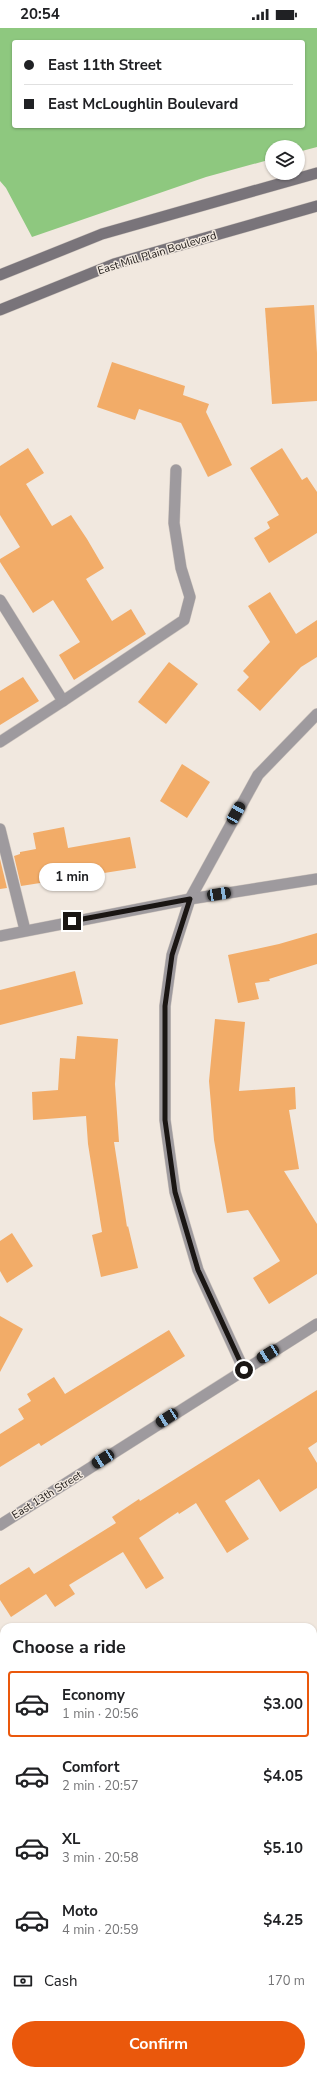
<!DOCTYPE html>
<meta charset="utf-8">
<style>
body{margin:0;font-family:"Nunito Sans",sans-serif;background:#f2f2f2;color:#202124;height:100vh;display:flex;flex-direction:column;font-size:15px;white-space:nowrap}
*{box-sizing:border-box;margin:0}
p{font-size:13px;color:#757577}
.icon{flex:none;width:22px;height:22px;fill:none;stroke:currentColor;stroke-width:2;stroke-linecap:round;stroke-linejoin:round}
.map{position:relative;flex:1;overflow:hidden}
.panel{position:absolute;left:0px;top:1595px;width:317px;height:452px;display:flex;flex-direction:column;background:#fff;border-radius:12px 12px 0 0;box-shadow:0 1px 3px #0004}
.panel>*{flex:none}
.top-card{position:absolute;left:12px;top:12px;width:293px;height:88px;border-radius:4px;box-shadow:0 1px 3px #0004;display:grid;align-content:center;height:88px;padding:0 12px;background:#fff}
.buttons{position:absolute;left:265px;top:112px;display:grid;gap:8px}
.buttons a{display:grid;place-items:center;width:40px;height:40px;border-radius:50%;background:#fff;box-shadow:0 1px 3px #0004;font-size:20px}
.end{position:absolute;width:18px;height:18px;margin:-9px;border:5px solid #1a1614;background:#fff;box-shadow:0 0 0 2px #fff}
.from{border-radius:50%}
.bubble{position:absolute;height:28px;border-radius:14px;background:#fff;box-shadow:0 1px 3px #0004;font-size:13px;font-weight:700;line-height:28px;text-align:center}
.car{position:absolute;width:12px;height:24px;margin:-12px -6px;border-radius:5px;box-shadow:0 0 3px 1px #0007;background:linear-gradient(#222 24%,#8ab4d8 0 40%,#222 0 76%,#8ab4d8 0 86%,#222 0)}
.top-card b{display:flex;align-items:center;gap:14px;height:38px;font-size:15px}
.top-card b+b{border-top:1px solid #e0e0e0}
.top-card i{width:10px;height:10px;background:#202124}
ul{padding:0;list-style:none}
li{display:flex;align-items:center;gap:12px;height:66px;margin:0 8px 6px;padding:0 4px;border:2px solid transparent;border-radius:4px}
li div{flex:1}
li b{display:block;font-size:15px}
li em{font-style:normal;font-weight:700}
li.current{border-color:#ea580c}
li>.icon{width:36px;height:36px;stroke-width:1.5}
h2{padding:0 12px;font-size:18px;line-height:48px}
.pay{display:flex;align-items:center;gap:10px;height:44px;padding:0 12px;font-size:15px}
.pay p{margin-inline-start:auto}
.button{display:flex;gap:8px;margin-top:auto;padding:8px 12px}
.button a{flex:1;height:46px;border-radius:24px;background:#ea580c;color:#fff;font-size:16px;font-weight:700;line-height:46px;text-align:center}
.status{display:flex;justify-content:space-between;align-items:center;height:28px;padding:0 20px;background:#fff;direction:ltr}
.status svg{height:11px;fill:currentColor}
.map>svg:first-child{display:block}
.forest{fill:#8ec87f;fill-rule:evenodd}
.building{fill:#f2ac68}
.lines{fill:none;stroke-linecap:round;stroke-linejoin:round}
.service-casing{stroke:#cfc6bf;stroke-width:12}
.minor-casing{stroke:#cfc6bf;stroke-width:12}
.tertiary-casing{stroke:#cfc6bf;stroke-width:12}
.secondary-casing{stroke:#cfc6bf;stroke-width:12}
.service{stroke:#9e9a9e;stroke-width:11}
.minor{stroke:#9e9a9e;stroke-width:11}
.tertiary{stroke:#9e9a9e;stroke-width:11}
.secondary{stroke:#79747a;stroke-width:11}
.route{stroke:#1a1614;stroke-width:5}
.labels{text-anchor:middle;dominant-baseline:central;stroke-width:3;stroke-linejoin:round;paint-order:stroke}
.street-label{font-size:11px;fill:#1a1614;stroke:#f1e8df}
</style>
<div class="status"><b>20:54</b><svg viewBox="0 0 49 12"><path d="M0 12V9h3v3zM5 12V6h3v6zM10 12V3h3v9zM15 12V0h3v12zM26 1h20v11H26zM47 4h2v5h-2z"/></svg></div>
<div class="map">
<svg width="317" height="2047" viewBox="0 0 317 2047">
<rect width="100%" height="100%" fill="#f1e8df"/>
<path class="forest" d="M0,0H317V119L298,124V119H272V131L206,149L32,209L6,160L0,153ZM14,14H303V98H14Z"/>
<g class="building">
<path d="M314,277L317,325V373L272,376L265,280Z"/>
<path d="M112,334L185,358L183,367L209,376L206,384L232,437L208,449L181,395L139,381L135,392L97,379Z"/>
<path d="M28,420L44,445L26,456L52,498L71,487L87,511L104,540L86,551L112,593L131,581L146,606L74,652L59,627L80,614L53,572L33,585L0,534V531L20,519L0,487V438Z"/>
<path d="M282,420L302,452L307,449L317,464V505L269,535L254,510L270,500L267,494L279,487L250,440Z"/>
<path d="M270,564L296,606L317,592V629L301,639L260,683L237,662L249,649L243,643L270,614L248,578Z"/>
<path d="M169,634L198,656L166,696L138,674Z"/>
<path d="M23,649L39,673L0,697V663Z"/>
<path d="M182,736L210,754L187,790L160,773Z"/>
<path d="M64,799L68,820L130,809L136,840L21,858L14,828L20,826V824L36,821L33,805Z"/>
<path d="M0,831L7,860L0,861Z"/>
<path d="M317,905V936L269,951L270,953L255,955L259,971L238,975L228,927L279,916Z"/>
<path d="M75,943L83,976L0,997V962Z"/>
<path d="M215,991L245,994L239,1063L295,1059L296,1081L289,1082L299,1141L284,1143L317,1196V1246L269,1276L253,1250L280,1233L248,1182L227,1185L214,1112L209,1053Z"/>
<path d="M77,1008L118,1011L115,1056L119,1114H114L127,1199L128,1198L138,1240L101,1249L92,1207L102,1204L88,1116L86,1088L33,1092L32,1064L58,1062L60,1030L75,1031Z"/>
<path d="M12,1205L33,1238L7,1255L0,1243V1213Z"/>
<path d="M0,1288L23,1301L0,1344Z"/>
<path d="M169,1302L185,1328L41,1418L39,1415L0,1439V1406L24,1391L18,1381L31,1373L27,1366L54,1349L65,1366Z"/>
<path d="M317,1362V1414L308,1420L317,1435V1460L280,1484L259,1451L225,1473L249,1511L227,1525L196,1475L179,1486L178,1484L139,1510L164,1550L146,1561L123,1524L69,1557L75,1566L55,1579L46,1566L11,1589L0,1572V1557L29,1539L34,1546L116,1495L112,1489L139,1471L140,1473Z"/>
</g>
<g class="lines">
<defs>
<g id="service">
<path d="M0,572L63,673L0,714"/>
<path d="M63,673L184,592L190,569L181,540L174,495L176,442"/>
<path d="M0,801L25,902"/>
</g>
<g id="minor">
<path d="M244,1342L198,1242L175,1164L165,1092V978L172,927L190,871L258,747L317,686"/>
<path d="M0,1497L317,1296"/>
<path d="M313,1733L317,1731"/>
<path d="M0,1930L4,1927"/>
</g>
<g id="tertiary">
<path d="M0,908L190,871L317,851"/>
<path d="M0,1671L4,1676"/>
<path d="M270,2043L273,2047"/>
</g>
<g id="secondary">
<path d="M0,247L102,206L317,145"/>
<path d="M0,282L114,236L317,178"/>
</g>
</defs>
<use href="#service" class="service-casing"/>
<use href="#minor" class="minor-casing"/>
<use href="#tertiary" class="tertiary-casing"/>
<use href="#secondary" class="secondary-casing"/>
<use href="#service" class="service"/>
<use href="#minor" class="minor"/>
<use href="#tertiary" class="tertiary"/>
<use href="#secondary" class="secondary"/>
</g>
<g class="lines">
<path class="route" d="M72,893L190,871L172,927L165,978V1092L175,1164L198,1242L244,1342"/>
</g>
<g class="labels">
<g class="street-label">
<text transform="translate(157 225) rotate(-17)">East Mill Plain Boulevard</text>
<text transform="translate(47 1467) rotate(-32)">East 13th Street</text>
</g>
</g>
</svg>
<div class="buttons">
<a><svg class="icon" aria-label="layers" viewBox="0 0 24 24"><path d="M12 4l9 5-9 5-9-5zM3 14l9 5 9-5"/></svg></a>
</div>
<i class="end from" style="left:244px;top:1342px"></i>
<i class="end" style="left:72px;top:893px"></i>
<div class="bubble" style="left:39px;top:835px;width:66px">1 min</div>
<i class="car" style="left:236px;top:785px;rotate:29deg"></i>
<i class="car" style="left:219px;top:866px;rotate:81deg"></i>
<i class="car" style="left:268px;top:1326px;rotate:238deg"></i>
<i class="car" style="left:167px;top:1390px;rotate:237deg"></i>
<i class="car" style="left:103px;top:1431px;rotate:237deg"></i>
<div class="top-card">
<b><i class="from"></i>East 11th Street</b>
<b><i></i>East McLoughlin Boulevard</b>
</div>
<section class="panel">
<h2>Choose a ride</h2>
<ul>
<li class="current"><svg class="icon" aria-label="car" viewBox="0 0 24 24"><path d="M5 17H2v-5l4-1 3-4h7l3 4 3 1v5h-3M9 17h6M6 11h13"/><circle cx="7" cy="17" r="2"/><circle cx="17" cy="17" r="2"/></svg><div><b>Economy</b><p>1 min · 20:56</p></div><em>$3.00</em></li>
<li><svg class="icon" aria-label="car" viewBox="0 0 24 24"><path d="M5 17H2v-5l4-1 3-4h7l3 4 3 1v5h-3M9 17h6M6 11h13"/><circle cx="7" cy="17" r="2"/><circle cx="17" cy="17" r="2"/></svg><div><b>Comfort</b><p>2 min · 20:57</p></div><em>$4.05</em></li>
<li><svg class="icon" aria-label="car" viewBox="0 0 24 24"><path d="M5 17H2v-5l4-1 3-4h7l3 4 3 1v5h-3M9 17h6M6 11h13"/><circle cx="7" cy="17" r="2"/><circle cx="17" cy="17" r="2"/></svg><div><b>XL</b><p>3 min · 20:58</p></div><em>$5.10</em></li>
<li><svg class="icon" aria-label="car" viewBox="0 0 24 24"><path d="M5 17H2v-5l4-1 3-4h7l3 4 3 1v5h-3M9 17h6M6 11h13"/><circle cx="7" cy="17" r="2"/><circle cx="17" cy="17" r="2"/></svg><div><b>Moto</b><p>4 min · 20:59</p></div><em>$4.25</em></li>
</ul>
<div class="pay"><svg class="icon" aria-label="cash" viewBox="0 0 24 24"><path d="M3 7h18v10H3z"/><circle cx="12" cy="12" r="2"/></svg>Cash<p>170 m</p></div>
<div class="button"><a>Confirm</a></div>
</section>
</div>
